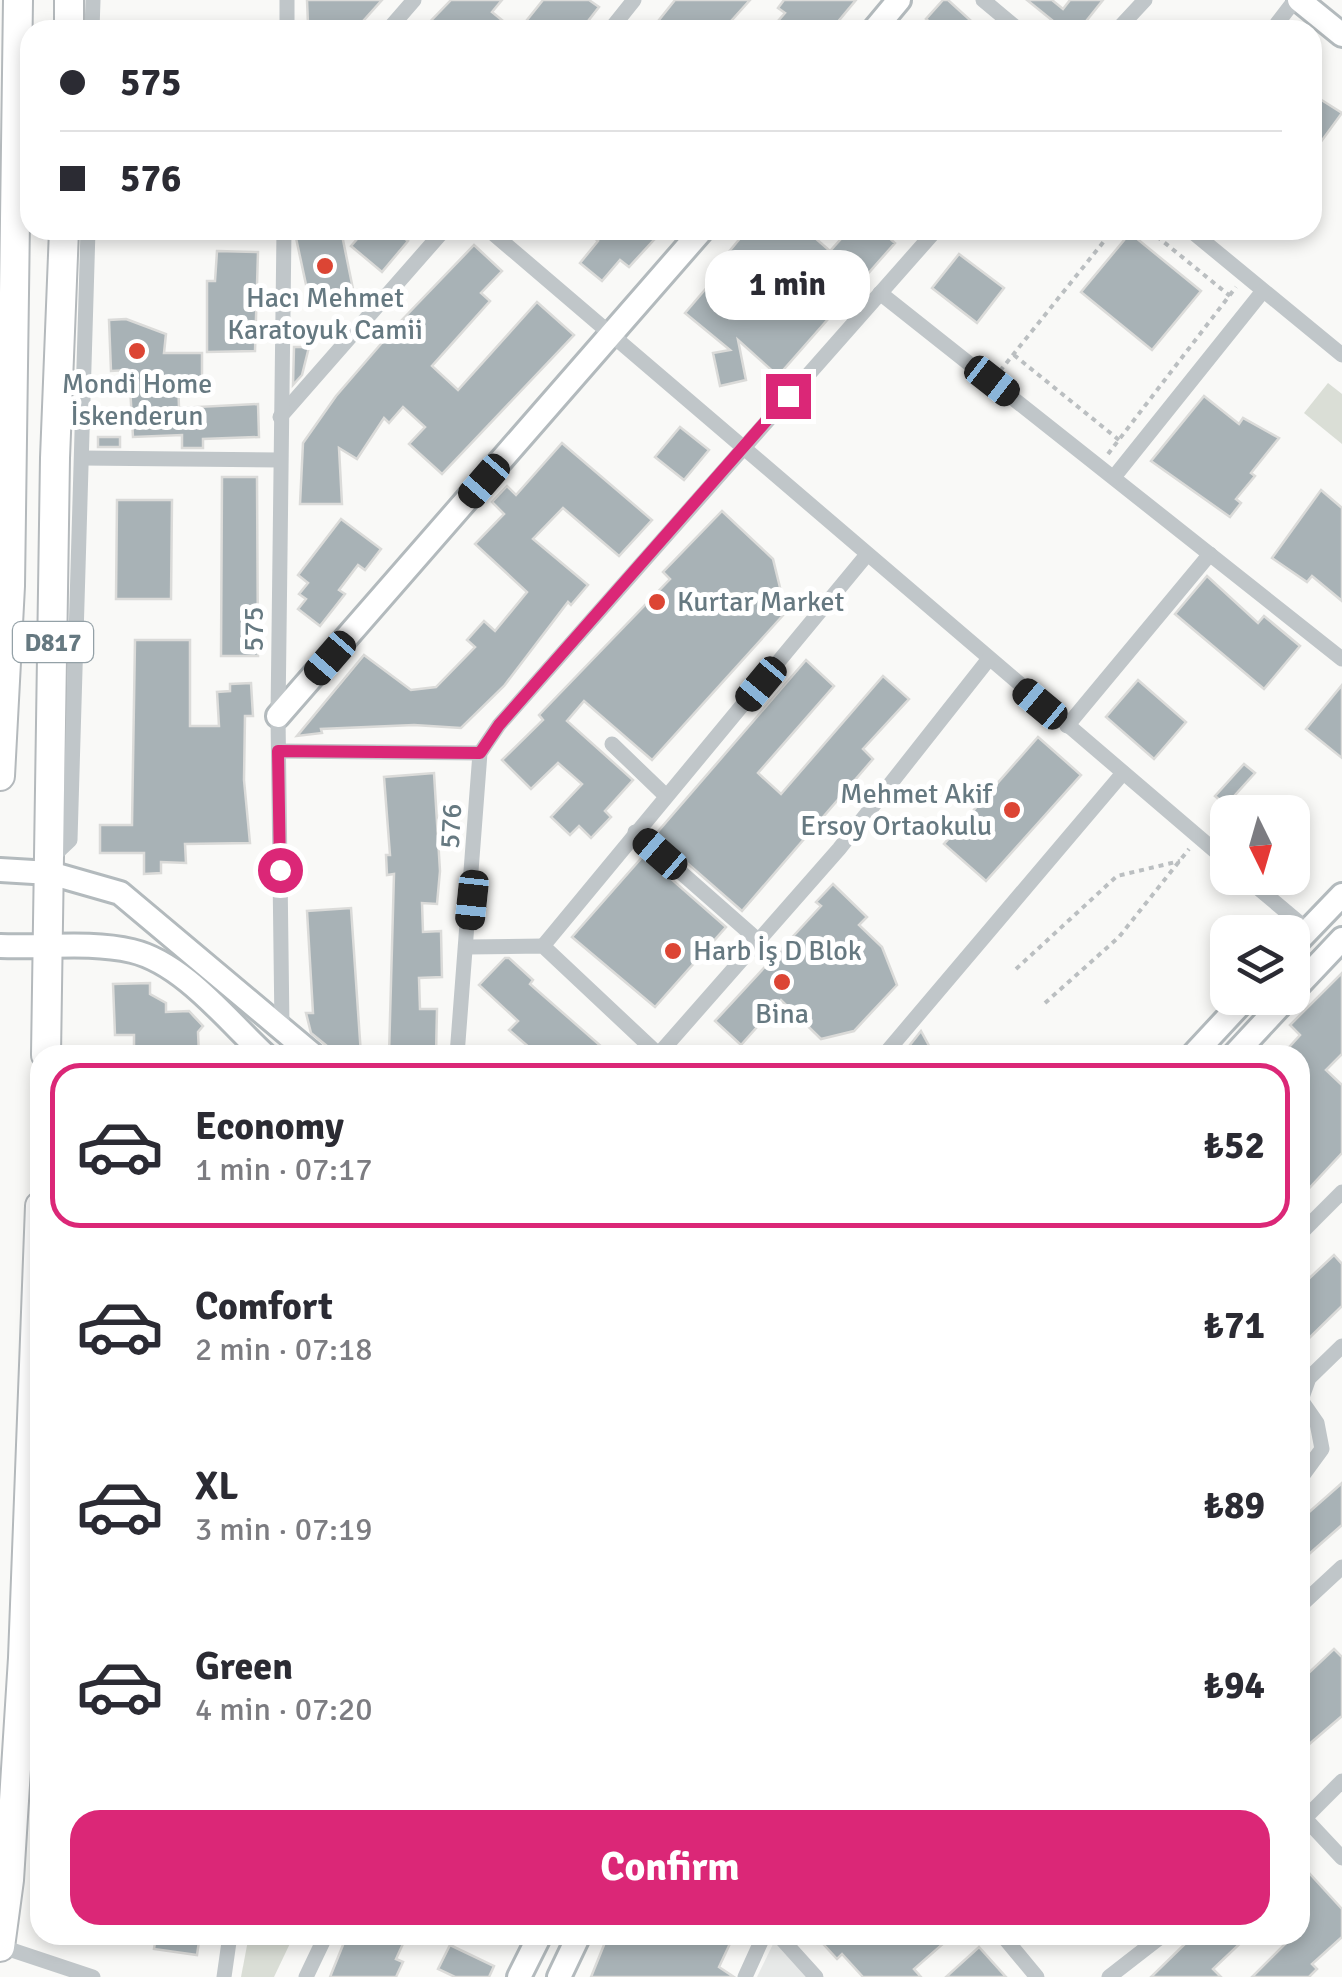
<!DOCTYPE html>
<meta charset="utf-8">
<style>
body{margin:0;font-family:Signika,sans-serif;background:#f7f7f7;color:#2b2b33;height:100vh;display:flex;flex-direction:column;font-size:38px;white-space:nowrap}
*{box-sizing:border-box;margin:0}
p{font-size:32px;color:#7c7c81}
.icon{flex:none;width:55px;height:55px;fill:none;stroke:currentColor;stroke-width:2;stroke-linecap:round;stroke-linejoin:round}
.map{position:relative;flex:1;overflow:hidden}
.sheet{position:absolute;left:30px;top:1045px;width:1280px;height:900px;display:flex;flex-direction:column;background:#fff;border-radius:30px;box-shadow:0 5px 15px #0003}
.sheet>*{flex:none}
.top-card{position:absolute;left:20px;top:20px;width:1302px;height:220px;border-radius:30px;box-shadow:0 5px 15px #0003;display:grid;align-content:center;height:220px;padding:0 40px;background:#fff}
.needle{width:65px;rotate:175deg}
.fabs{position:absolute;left:1210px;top:795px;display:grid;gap:20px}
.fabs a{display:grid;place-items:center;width:100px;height:100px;border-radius:20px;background:#fff;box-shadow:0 5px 15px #0003;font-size:50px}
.end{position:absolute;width:45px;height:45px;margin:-22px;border:12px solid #db2777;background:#fff;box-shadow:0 0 0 5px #fff}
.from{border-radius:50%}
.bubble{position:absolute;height:70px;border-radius:30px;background:#fff;box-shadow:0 5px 15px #0003;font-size:32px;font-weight:700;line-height:70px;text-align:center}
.car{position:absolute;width:30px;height:60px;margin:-30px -15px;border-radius:12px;box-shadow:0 0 8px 2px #0007;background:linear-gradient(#222 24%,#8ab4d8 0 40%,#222 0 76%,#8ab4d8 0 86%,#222 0)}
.top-card b{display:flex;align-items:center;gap:35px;height:95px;font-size:38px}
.top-card b+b{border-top:2px solid #e1e1e2}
.top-card i{width:25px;height:25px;background:#2b2b33}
ul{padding:18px 0 0;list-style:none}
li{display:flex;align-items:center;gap:30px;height:165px;margin:0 20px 15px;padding:0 20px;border:5px solid transparent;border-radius:30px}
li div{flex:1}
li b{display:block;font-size:38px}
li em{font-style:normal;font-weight:700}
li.active{border-color:#db2777}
li>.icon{width:90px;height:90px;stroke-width:1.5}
.cta{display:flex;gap:20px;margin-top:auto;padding:20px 40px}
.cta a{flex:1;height:115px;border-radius:30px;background:#db2777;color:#fff;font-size:40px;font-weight:700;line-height:115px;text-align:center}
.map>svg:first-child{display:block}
.built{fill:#e7e9e8}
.green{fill:#daded6}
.building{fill:#a8b2b6;stroke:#dbdbd9;stroke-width:2.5}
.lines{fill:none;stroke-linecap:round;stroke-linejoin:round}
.secondary-casing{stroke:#b3babd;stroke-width:28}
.highway-casing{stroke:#b4b9bc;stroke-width:32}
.path{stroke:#bbbfc1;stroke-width:4;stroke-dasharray:5 5;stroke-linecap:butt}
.street{stroke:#c0c6c9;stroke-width:15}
.secondary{stroke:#fff;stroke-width:22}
.highway{stroke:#fff;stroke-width:28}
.route{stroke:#db2777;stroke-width:12}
.poi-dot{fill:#dc4534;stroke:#fff;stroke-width:4}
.labels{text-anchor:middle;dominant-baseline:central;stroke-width:10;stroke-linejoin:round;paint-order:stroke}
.shield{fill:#fff;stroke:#94a1a7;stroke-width:2.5}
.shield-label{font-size:25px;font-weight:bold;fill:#667981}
.poi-label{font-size:28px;fill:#667981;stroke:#fff}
.street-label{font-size:28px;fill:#667981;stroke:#fff}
</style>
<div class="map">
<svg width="1342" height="1977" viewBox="0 0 1342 1977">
<rect width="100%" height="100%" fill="#f9f9f7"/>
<path class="built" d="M774,1942L807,1977H757Z"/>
<g class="green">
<path d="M1328,383L1342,394V444L1304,413Z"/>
<path d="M249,1935H294L274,1977H241Z"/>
</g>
<g class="building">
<path d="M307,0H382L355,30H316L308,24Z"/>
<path d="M451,0H502L492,12L514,30H422Z"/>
<path d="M543,0H589L599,7L581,30H519Z"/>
<path d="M675,0H750L723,30H651Z"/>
<path d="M784,0H856L831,30H770L785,13L778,8Z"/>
<path d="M943,0H948L981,30H939L926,19Z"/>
<path d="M1027,0H1052L1063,9L1070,0H1103L1079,30H1046L1053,21Z"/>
<path d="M1312,94L1342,113L1312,154Z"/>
<path d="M341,230L354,294L310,303L296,238Z"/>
<path d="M365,230H394L408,241L382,272L351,246Z"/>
<path d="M585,230H663L629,267L620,260L602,281L580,263L598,241Z"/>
<path d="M747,230H806L830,251L849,230H880L895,243L778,376L738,340L746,380L720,386L713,353L730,350L685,313L732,258L727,254Z"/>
<path d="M1130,233L1201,291L1152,350L1081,292Z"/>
<path d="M474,245L502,271L481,293L490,301L432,366L458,390L537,302L574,335L442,474L409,444L425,427L403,407L389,423L384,418L357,459L339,448L342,504H300L303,443L336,396L399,323Z"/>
<path d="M217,251L258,252L255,351L207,352V281H215Z"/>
<path d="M959,254L1004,288L977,323L932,288Z"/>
<path d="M126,319L166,334L164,353H202V377L178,378L179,408L258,404L259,437L203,439V448H182V435L133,437L129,370L111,371L109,320Z"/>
<path d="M294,347H309L302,375L293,385Z"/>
<path d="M1204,396L1239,424L1243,418L1279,438L1251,473L1255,476L1236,499L1241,503L1230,517L1151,461Z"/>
<path d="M680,427L709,450L684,480L655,457Z"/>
<rect x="98" y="437" width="22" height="10"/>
<path d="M562,443L652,520L619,556L563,508L533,539L588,585L571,605L568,602L504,686L461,728L414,725L321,729L322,733L297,736L364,655L411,690L436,687L475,647L467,640L484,621L495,631L527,592L475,544L504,514L492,502L507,486L516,495Z"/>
<path d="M222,477H257L258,656H221Z"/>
<path d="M1321,490L1342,508V601L1312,576L1307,582L1272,558Z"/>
<path d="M117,500H172L171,599H116Z"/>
<path d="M722,511L773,559L786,612L652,760L584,701L567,721L633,780L605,811L611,817L591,838L579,826L570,835L551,817L582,784L558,763L531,789L502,760L543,720L539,715L670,579L663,572Z"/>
<path d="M341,519L381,549L365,570L358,565L339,590L345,594L320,626L298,609L306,599L299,594L308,583L298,575Z"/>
<path d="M1207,576L1258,623L1264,616L1300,646L1264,689L1175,614Z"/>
<path d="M135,640H190V726H219L217,692L230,691V684L251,683L253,716H245L244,780L250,843L185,844L186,863L161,862V873L144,874V853H100V825H132Z"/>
<path d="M806,660L834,686L758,773L781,794L883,676L909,699L863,749L873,759L742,911L655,835Z"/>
<path d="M1138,680L1186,722L1154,759L1106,717Z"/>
<path d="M1342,685V758L1306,729Z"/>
<path d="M1038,737L1081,775L986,881L944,844Z"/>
<path d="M1244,764L1255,773L1226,805L1215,796Z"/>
<path d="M434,773L440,871L437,904L422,903L423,932L441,931L442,977L419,978L420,1009H437L436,1055H389L394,874L387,875L386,855H390L384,777Z"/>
<path d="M644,855L726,927L655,1007L572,937Z"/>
<path d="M833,884L867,917L859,925L882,947L897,985L854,1031L821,1039L781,1000L741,1045L715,1021L821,906L816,902Z"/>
<path d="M351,908L361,1055H338L311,1033L306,1013H313L307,911Z"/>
<path d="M505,958H509L533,980L530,984L611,1055H538L509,1030L518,1021L479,985Z"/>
<path d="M1342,973V1054L1326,1070L1342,1085V1153L1300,1198V1055H1282L1300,1035L1290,1025Z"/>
<path d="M150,983V994L166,1003V1012L189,1011L203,1026L198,1032L199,1055H134V1035H115L113,984Z"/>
<path d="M921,1031L934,1055H902Z"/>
<path d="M1334,1255L1342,1264V1306L1300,1347V1287Z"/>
<path d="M1342,1483V1525L1300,1562V1520Z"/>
<path d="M1334,1649L1342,1657V1716L1300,1752V1681Z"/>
<path d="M1300,1863L1342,1909V1937L1312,1964L1317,1969L1309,1977H1252L1294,1935H1300Z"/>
<path d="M156,1935H200L197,1955L154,1949Z"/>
<path d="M347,1935H407L396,1959L403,1962L396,1977H330Z"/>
<path d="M608,1935H734L719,1967L734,1977H591Z"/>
<path d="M815,1935H953L914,1969L921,1977H863L842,1954L837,1959Z"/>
<path d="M1194,1935H1249L1213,1969L1221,1977H1151Z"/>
<path d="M450,1945L494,1966L489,1977H455L438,1969Z"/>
<path d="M979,1947L1006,1977H946Z"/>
</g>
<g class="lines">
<defs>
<g id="secondary">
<path d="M1299,0L1342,35"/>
<path d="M874,30L899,0"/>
<path d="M278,716L702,230"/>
<path d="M0,870L50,873L120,893L313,1055"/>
<path d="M0,946C42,948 90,941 132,951C183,963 228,1021 265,1055"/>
<path d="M1292,947L1342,895"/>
<path d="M1292,992L1342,939"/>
<path d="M1193,1055L1246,998"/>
<path d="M1234,1055L1287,998"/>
<path d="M519,1977L540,1935"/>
<path d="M559,1977L579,1935"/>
</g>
<g id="highway">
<path d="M69,30V0"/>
<path d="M0,776L10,586L18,0"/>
<path d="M46,1055L55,458L64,230"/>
<path d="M0,1947L9,1880L23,1658L40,1206"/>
</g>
</defs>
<use href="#secondary" class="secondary-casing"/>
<use href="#highway" class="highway-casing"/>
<g class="path">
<path d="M1149,230L1230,296"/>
<path d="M1014,355L1119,440"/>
<path d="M1000,371L1113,230"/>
<path d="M1108,454L1236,287"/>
<path d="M1016,969L1117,876L1180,861"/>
<path d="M1045,1003L1119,937L1189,849"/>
</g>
<g class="street">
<path d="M983,0L1019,30"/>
<path d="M92,30L93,0"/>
<path d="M287,30V0"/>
<path d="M388,30L414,0"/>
<path d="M610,30L634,0"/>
<path d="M1117,30L1145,0"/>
<path d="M1272,30L1295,0"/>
<path d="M489,230L1228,862"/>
<path d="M1190,230L1342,355"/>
<path d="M880,293L1342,659"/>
<path d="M280,417L444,230"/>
<path d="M82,458L280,460"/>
<path d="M1114,477L1263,291"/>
<path d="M1067,726L1210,554"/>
<path d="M612,744L666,796"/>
<path d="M279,751L480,753"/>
<path d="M635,832L760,942"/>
<path d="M50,859L70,840L88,230"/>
<path d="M1246,878L1308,930"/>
<path d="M543,946L865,557"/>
<path d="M467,947L543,946L659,1055"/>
<path d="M282,1028L278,716L284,230"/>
<path d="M457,1055L480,753L499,725L936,230"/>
<path d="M658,1055L839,849L988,660"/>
<path d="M884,1055L1123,773"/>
<path d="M1300,1234L1342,1192"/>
<path d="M1300,1479L1322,1449L1317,1423L1301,1400L1309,1378L1342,1346"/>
<path d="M1300,1606L1342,1567"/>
<path d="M1300,1813L1342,1858"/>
<path d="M1305,1818L1342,1781"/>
<path d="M778,1935L816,1977"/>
<path d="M1002,1935L1037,1977"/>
<path d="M0,1946L93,1977"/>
<path d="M224,1977L230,1935"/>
<path d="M306,1977L326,1935"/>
<path d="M745,1977L764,1935"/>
<path d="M1109,1977L1163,1935"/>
</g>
<use href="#secondary" class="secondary"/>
<use href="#highway" class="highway"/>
</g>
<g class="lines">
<path class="route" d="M280,870L278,751L480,753L499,725L788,396"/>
</g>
<g class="poi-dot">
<circle cx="325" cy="266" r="10"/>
<circle cx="137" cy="351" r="10"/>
<circle cx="657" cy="602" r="10"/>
<circle cx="1012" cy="810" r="10"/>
<circle cx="673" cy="951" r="10"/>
<circle cx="782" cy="982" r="10"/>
</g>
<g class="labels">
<rect class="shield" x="13" y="622" width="80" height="40" rx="8"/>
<g class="shield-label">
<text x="53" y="642">D817</text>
</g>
<g class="poi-label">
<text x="325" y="298">Hacı Mehmet<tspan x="325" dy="32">Karatoyuk Camii</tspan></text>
<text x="137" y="384">Mondi Home<tspan x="137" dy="32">İskenderun</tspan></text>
<text x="677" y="602" text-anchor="start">Kurtar Market</text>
<text x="992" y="794" text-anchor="end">Mehmet Akif<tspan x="992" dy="32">Ersoy Ortaokulu</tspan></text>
<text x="693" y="951" text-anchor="start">Harb İş D Blok</text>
<text x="782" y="1014">Bina</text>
</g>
<g class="street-label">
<text transform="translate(254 629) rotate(-90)">575</text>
<text transform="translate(451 826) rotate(-87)">576</text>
</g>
</g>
</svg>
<div class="fabs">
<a><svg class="needle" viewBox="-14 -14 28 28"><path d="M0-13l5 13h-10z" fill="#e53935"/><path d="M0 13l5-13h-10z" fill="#7c7c81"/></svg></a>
<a><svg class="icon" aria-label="layers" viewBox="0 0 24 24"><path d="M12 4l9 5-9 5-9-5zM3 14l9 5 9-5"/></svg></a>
</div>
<i class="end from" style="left:280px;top:870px"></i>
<i class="end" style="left:788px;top:396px"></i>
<div class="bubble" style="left:705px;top:250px;width:165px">1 min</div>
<i class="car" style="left:992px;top:381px;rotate:128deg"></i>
<i class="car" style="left:484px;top:481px;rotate:221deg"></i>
<i class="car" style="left:330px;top:658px;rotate:221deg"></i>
<i class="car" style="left:761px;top:684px;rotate:220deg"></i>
<i class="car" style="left:1040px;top:704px;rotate:310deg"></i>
<i class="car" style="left:660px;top:854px;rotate:311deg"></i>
<i class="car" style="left:472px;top:900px;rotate:186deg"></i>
<div class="top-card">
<b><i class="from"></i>575</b>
<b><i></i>576</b>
</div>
<section class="sheet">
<ul>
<li class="active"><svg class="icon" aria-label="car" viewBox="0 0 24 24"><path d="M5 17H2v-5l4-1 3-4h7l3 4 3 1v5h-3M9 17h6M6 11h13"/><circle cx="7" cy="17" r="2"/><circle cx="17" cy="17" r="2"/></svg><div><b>Economy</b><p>1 min · 07:17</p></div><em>₺52</em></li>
<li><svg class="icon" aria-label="car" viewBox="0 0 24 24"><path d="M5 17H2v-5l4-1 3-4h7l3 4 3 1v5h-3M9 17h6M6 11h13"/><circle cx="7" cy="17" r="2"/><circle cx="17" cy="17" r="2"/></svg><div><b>Comfort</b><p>2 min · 07:18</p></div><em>₺71</em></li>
<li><svg class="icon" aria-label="car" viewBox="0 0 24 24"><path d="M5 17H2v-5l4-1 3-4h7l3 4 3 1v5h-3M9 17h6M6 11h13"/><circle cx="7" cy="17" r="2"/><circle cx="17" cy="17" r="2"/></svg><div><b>XL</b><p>3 min · 07:19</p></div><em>₺89</em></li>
<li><svg class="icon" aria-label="car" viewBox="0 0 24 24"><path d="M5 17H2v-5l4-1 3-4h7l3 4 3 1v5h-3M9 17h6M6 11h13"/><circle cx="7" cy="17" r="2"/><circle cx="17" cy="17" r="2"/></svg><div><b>Green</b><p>4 min · 07:20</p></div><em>₺94</em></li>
</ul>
<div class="cta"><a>Confirm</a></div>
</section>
</div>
